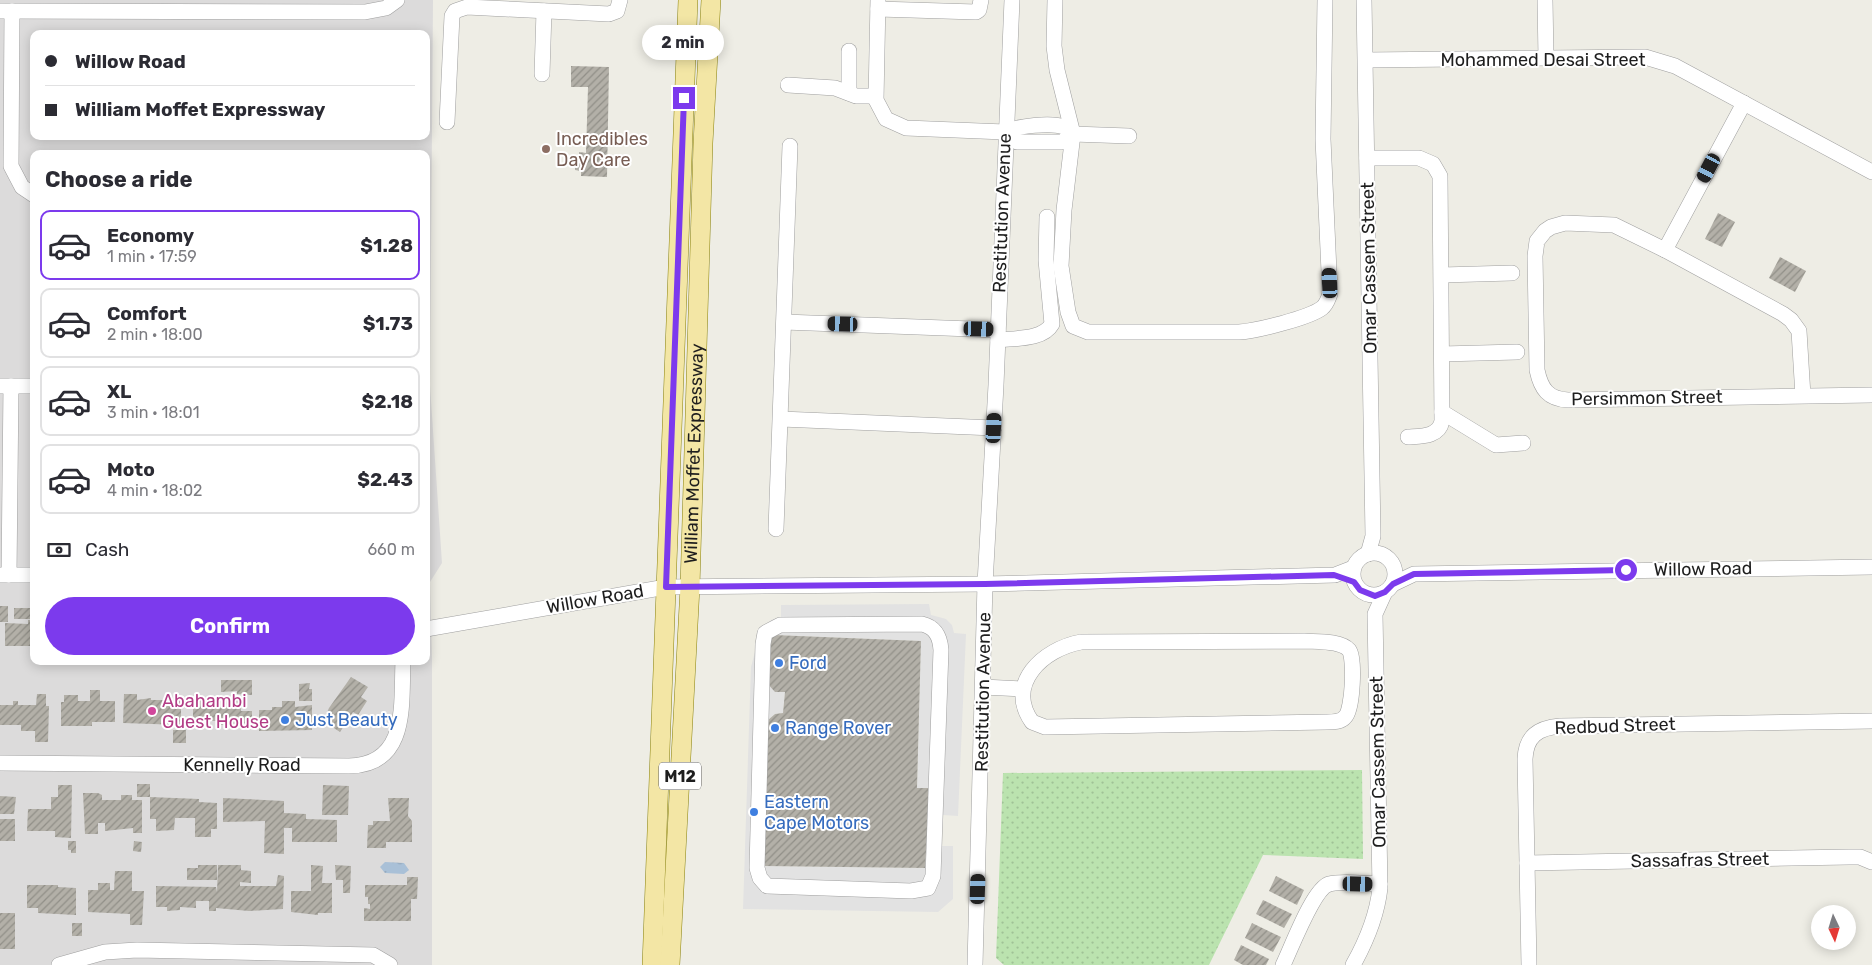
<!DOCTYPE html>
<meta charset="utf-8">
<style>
body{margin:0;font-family:Rubik,sans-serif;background:#f7f7f7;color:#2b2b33;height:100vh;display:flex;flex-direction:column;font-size:19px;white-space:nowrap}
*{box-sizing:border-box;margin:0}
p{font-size:16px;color:#7c7c81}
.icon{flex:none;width:28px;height:28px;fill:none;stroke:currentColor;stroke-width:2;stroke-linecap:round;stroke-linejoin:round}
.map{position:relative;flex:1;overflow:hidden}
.side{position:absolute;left:30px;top:150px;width:400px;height:515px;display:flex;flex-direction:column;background:#fff;border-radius:10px;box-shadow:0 2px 12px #0003}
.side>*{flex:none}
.guide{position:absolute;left:30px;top:30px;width:400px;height:110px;border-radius:10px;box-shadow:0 2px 12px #0003;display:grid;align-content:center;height:110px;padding:0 15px;background:#fff}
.needle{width:32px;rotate:176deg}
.buttons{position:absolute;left:1811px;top:905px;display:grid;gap:10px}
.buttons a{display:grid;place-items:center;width:45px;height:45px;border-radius:50%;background:#fff;box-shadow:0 2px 12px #0003;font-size:25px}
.end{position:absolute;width:22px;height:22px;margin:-11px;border:6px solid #7c3aed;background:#fff;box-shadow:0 0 0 2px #fff}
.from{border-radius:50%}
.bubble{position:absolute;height:35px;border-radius:18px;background:#fff;box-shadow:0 2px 12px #0003;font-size:16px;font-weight:700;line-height:35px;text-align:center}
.car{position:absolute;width:15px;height:30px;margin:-15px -8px;border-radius:6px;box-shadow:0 0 4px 1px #0007;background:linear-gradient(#222 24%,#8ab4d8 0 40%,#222 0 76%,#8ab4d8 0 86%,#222 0)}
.guide b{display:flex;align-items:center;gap:18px;height:48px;font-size:19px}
.guide b+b{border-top:1px solid #e1e1e2}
.guide i{width:12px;height:12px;background:#2b2b33}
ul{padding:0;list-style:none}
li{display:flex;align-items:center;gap:15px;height:70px;margin:0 10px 8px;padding:0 5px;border:2px solid #e1e1e2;border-radius:10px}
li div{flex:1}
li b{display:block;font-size:19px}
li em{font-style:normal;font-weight:700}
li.selected{border-color:#7c3aed}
li>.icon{width:45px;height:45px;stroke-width:1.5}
h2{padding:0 15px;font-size:22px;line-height:60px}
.pay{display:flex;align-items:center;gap:12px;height:55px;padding:0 15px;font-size:19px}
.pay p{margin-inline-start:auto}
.cta{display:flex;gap:10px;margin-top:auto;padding:10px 15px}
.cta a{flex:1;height:58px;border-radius:30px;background:#7c3aed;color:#fff;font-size:20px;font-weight:700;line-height:58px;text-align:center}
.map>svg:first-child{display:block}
.residential{fill:#dcdbdb;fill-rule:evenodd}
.grass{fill:url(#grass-dots)}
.parking{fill:#e2e2e2}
.water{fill:url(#water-ripples)}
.building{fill:url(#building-hatch)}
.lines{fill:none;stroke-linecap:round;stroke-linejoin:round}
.minor-casing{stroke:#9f9f9f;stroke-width:16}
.major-casing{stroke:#89820e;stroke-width:20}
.minor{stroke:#fff;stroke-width:15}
.major{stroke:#f3e6a5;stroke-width:19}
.route{stroke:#7c3aed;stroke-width:6}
.education-dot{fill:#8d6e63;stroke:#fff;stroke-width:2}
.shop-dot{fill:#3f7fe0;stroke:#fff;stroke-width:2}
.hotel-dot{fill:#d1479c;stroke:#fff;stroke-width:2}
.labels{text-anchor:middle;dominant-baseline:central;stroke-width:4;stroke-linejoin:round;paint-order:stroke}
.shield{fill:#fff;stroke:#626262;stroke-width:1}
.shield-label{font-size:16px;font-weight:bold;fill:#1e1e1e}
.street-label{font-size:18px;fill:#1e1e1e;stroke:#fff}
.education-label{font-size:18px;fill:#785e54;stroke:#fff;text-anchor:start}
.shop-label{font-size:18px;fill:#366cbe;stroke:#fff;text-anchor:start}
.hotel-label{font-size:18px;fill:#b23c85;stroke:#fff;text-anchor:start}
</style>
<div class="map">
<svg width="1872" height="965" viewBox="0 0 1872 965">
<defs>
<pattern id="grass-dots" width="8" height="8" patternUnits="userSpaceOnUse" patternTransform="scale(1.25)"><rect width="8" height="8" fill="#bbe3af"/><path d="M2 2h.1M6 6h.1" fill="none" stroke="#a0c296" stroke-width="1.8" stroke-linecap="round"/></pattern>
<pattern id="water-ripples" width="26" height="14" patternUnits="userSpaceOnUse" patternTransform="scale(1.25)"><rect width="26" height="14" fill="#a9c0d7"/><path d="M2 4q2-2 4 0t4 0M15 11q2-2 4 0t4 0" fill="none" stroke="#91a5b8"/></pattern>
<pattern id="building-hatch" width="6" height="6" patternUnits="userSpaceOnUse" patternTransform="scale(1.25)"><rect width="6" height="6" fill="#b3b0a8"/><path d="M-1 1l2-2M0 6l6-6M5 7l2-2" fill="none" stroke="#918f88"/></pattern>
</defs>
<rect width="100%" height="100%" fill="#eeede5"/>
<path class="residential" d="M0,0H433L430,386L442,563L430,582L432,659V965H0ZM34,34H426V136H34ZM34,154H426V661H34Z"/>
<path class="grass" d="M1362,770L1363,859L1263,855L1209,965H1004L996,958L1003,773Z"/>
<path class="parking" d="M929,604L931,615L946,619L952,625L954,633L966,634L958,816L929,814L930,788H917L921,641L774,635L775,692H785L783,713L775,714L768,720L764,866L925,868L927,846H953V899L938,912L743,909L751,667L760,633L771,620L781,617V605Z"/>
<path class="water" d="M385,862L404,863L409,870L404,874L385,873L380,867Z"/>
<g class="building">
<path d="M571,66L609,67L607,177L581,176V171L575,170V162H579V152L586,153L588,87H571Z"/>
<path d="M1718,213L1735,222L1722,247L1705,239Z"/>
<path d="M1780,257L1806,271L1795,292L1769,278Z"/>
<rect x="0" y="606" width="8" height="16"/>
<rect x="14" y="608" width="20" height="11"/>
<path d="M28,620H34V646H5V623L28,624Z"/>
<path d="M774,635L921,641L917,788H930L925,868L763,866L768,720L775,714L783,713L785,692H775L766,682L767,645Z"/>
<path d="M351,677L368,687L361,697L367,701L358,715L353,712L340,732L323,721L329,708Z"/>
<path d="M221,680H252V695L237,694V691L221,692Z"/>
<path d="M310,683L309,689H312V701H299V684Z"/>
<path d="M90,690H100V701H115V722H92V726H61V702H64V695H78V701H90Z"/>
<path d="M37,694H46V706H49L48,742H35V731H21V725H0V705H13V701H18V705H36Z"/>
<path d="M124,694H137V700L151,698V700H181V725L123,723Z"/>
<path d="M241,699V711H252V723L217,725V721H193V700Z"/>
<path d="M282,701H295V707L312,705V730L259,731V710H272V707H282Z"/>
<rect x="173" y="730" width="13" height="13"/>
<rect x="137" y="784" width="13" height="13"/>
<path d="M58,785H72L71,838L55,837V831H27L28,809H51V797H58Z"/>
<path d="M323,785L349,786L348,815H322Z"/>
<path d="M83,793H98L102,795V800H121V795H132V800H142V833H133V828L105,831V823H98V834H85Z"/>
<path d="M0,796L16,797L14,814H0Z"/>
<path d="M150,797L199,799V802L217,803V829H211V837H195V818H175L174,830L156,831V819H150Z"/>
<path d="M223,798L284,801V813L306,814V819L337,820V842H292V828H284V854L264,853L265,821L223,822Z"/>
<path d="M388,798H409L408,816L412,821V842H386V848H367L368,825H373V821H390Z"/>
<rect x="0" y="819" width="15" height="22"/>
<path d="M68,841H76V853H71V850H68Z"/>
<path d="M134,841L142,842L141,852L133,851Z"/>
<path d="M198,865H217V880H187V868H198Z"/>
<path d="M218,865H241V870L251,871V883L240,882V886H276L278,875L284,876L283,909L249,911L216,908V911H209V901H196V908L180,907V910L167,911V907H156V886L216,887L217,892Z"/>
<path d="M311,865L323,866L322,883H332V913H318V915L291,912V891H311Z"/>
<path d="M335,865L351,866L350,893H343V880H336Z"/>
<path d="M115,871H132V891H144L142,925H130V914L88,912V890H98V883H110V890H114Z"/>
<path d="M1276,876L1304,890L1297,905L1269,891Z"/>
<path d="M407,877H418L417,899H411V921H364V908L370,909V904H368V897H365V885H407Z"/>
<path d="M27,885H58V887L76,888V915L38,913V908H27Z"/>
<path d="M1263,900L1292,914L1284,928L1256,914Z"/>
<rect x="0" y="913" width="15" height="36"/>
<rect x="72" y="923" width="10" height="13"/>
<path d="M1252,923L1281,937L1273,952L1245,938Z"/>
<path d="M1241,945L1269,959L1266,965H1243L1234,960Z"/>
</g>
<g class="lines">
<defs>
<g id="minor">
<path d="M878,0L876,100L886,119L906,128L1005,132C1018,126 1051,122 1064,127C1067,128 1071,132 1073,134"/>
<path d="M1055,0L1054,46L1057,70L1073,134L1064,210L1061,266L1068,312L1073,326L1088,332H1239C1256,331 1309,318 1322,308C1327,304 1328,299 1330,294L1323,139L1325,0"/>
<path d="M1364,0L1373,536L1368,554"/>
<path d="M1545,0L1546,58"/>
<path d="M878,9L976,12L979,10L981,0"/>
<path d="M0,11L365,12L386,8L397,0"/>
<path d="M12,11L11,166L22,187L34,195"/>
<path d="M849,51V93"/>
<path d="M1366,60L1645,57L1675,66L1872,172"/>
<path d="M542,74L544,11"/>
<path d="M788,85L835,88L856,96H875"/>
<path d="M447,122L452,16L455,11L467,7L609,14L617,11L620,0"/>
<path d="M1005,132L1017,142H1062L1073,134L1129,136"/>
<path d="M1367,158H1419L1433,164L1440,176L1442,421C1439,437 1421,436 1408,437"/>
<path d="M1665,250L1744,103"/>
<path d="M1442,275L1512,273"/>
<path d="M784,322L998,330"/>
<path d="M998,340C1015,338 1043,340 1052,324L1046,260L1047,217"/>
<path d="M1442,354L1517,352"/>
<path d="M0,386H34"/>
<path d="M1803,396L1799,331L1791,320L1783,314L1665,250L1614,225L1565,223L1551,227L1545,231L1537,241L1535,256L1537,370C1541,389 1548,399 1568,400L1872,395"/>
<path d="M1442,412L1496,445L1523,443"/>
<path d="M781,419L994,428"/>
<path d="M776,529L790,146"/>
<circle cx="1374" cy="574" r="21"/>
<path d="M0,575H34"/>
<path d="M9,575L11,386"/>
<path d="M1393,584L1414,574L1872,567"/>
<path d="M922,624C935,627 940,636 941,650L933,876L928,888L911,891L767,886L760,878L757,868L763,644L765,633L780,625Z"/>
<path d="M426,629L666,587L985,584L1335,575L1353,568"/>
<path d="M1304,641C1315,642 1340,640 1349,650C1355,658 1353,710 1345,717C1341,722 1333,722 1327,722L1045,727L1032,722C1005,684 1043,649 1081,642Z"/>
<path d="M983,687L1021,689"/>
<path d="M0,763L349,766C409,765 401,704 403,661"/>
<path d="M1527,863L1849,857H1860L1872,862"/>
<path d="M59,965L105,952L137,950L373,955L390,965"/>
<path d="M975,965L985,584L996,385L1012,0"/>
<path d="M1283,965C1291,949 1313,889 1329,884C1344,880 1365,884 1380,884"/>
<path d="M1353,965C1367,940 1377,916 1380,888L1375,614L1385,592"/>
<path d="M1529,965L1525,759C1526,736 1538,728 1560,726L1872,721"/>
</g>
<g id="major">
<path d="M652,965L688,0"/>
<path id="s1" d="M670,965L690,587L703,143L711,0"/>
</g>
</defs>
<use href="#minor" class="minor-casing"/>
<use href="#major" class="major-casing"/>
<use href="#minor" class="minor"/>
<use href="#major" class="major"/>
</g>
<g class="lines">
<path class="route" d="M684,98L666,587L985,584L1334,575L1354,582L1360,590L1375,596L1385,592L1393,584L1414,574L1626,570"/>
</g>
<circle class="education-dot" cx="546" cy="149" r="5"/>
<g class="shop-dot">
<circle cx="779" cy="663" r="5"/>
<circle cx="285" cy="720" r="5"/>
<circle cx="775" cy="728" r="5"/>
<circle cx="754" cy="812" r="5"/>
</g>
<circle class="hotel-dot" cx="152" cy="711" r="5"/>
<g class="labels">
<rect class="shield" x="659" y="762.5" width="42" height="27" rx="4"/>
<g class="shield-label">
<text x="680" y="776">M12</text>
</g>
<g class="street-label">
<text x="1543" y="60">Mohammed Desai Street</text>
<text transform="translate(1002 213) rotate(-88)">Restitution Avenue</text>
<text transform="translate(1369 268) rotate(-91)">Omar Cassem Street</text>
<text transform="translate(1647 398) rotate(-1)">Persimmon Street</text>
<text stroke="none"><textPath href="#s1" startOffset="512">William Moffet Expressway</textPath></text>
<text transform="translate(1703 569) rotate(-1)">Willow Road</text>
<text transform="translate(595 599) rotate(-10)">Willow Road</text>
<text transform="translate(983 692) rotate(-89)">Restitution Avenue</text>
<text transform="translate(1615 726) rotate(-2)">Redbud Street</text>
<text transform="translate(1378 762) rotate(-91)">Omar Cassem Street</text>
<text x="242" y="765">Kennelly Road</text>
<text transform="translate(1700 860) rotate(-1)">Sassafras Street</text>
</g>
<g class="education-label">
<text x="556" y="139">Incredibles<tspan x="556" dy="21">Day Care</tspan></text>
</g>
<g class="shop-label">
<text x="789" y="663">Ford</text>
<text x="295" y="720">Just Beauty</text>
<text x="785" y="728">Range Rover</text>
<text x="764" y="802">Eastern<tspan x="764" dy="21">Cape Motors</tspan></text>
</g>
<g class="hotel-label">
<text x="162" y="701">Abahambi<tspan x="162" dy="21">Guest House</tspan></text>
</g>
</g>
</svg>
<div class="buttons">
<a><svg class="needle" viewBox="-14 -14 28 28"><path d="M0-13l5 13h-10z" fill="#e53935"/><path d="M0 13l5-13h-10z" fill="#7c7c81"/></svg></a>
</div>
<i class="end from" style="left:1626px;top:570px"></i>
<i class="end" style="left:684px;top:98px"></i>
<div class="bubble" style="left:642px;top:25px;width:82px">2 min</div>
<i class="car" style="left:1709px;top:168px;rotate:208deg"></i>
<i class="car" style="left:1330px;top:283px;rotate:357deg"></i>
<i class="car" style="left:843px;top:324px;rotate:272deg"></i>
<i class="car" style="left:979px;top:329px;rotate:92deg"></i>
<i class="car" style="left:994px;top:428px;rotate:3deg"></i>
<i class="car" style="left:1358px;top:884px;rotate:91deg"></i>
<i class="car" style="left:978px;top:889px;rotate:2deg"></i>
<div class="guide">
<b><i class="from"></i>Willow Road</b>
<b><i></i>William Moffet Expressway</b>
</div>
<section class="side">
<h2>Choose a ride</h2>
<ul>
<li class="selected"><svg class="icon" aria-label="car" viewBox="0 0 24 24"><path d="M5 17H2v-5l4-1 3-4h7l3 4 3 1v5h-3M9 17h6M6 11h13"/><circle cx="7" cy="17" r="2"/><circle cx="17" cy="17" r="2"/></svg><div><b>Economy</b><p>1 min · 17:59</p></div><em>$1.28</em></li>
<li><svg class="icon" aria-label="car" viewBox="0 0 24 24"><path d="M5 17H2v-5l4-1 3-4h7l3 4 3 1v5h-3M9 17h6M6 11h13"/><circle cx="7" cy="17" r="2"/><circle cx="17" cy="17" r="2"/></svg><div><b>Comfort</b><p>2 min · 18:00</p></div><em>$1.73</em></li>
<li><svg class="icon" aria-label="car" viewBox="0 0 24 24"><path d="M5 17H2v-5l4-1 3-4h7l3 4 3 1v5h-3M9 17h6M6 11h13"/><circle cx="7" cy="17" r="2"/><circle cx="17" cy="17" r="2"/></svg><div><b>XL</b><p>3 min · 18:01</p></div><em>$2.18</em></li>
<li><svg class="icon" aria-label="car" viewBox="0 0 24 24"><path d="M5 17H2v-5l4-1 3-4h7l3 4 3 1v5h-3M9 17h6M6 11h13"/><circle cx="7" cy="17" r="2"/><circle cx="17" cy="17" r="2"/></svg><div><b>Moto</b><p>4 min · 18:02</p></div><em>$2.43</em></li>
</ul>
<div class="pay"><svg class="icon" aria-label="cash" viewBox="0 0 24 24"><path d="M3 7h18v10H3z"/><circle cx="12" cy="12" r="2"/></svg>Cash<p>660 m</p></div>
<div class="cta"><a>Confirm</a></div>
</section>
</div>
